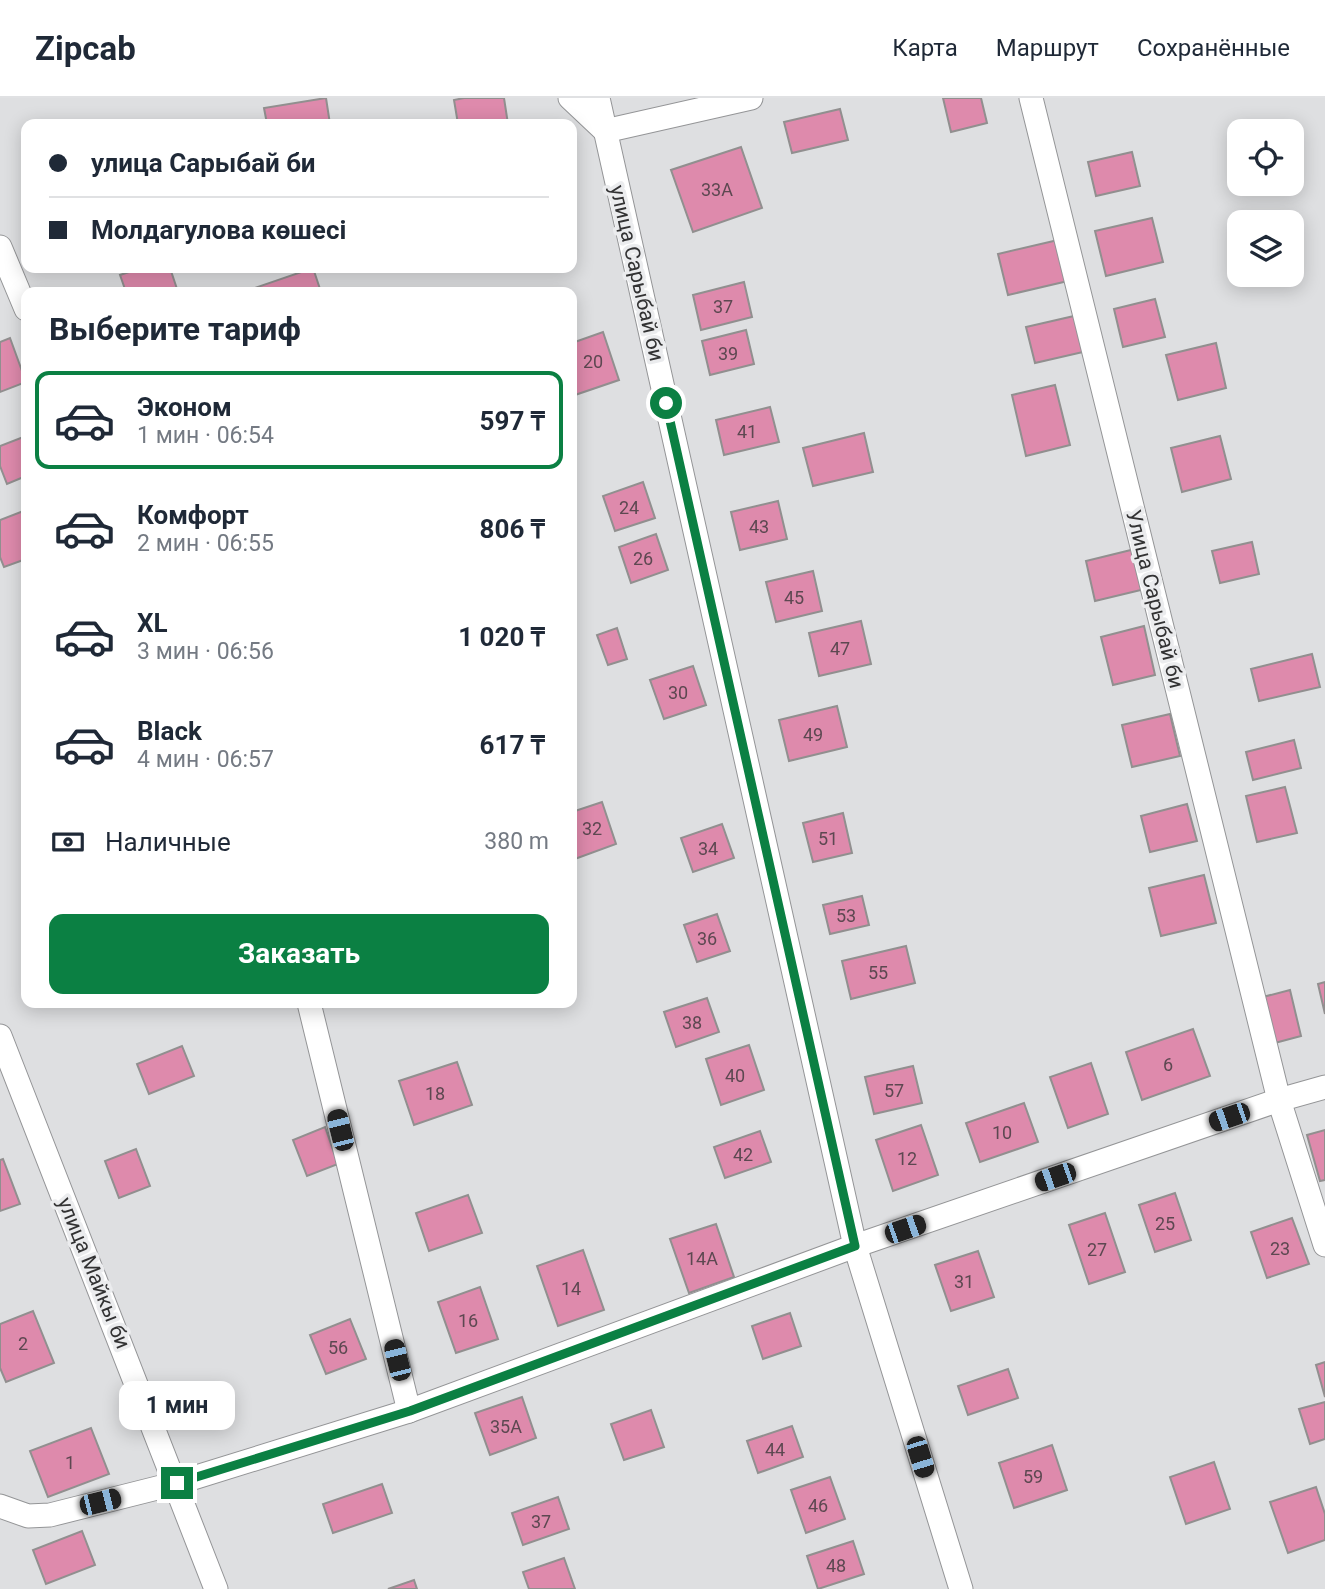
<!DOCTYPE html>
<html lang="ru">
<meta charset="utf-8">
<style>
body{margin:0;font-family:Roboto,sans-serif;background:#f2f2f3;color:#1f2937;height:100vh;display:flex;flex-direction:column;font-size:26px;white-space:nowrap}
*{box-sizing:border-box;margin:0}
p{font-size:23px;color:#747a83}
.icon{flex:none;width:38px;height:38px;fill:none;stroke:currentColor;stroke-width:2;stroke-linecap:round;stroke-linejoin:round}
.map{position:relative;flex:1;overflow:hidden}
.drawer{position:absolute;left:21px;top:189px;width:556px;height:721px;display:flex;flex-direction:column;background:#fff;border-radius:14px;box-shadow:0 4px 18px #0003}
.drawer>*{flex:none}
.guide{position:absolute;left:21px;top:21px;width:556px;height:154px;border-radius:14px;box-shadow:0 4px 18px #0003;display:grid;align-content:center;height:154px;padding:0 28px;background:#fff}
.buttons{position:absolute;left:1227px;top:21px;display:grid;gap:14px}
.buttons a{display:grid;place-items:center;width:77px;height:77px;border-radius:14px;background:#fff;box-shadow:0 4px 18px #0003;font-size:35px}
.end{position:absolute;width:32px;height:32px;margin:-16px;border:9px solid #0b8043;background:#fff;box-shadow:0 0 0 4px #fff}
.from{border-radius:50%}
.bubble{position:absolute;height:49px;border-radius:14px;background:#fff;box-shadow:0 4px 18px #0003;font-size:23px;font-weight:700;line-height:49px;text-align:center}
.car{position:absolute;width:21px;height:42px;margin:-21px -10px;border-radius:9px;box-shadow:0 0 5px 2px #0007;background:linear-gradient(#222 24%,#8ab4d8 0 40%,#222 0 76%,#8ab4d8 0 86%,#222 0)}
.guide b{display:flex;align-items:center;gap:24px;height:66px;font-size:26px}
.guide b+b{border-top:2px solid #e0e1e3}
.guide i{width:18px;height:18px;background:#1f2937}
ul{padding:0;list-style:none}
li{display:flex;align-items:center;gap:21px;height:98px;margin:0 14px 10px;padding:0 14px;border:4px solid transparent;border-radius:14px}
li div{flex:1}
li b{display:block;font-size:26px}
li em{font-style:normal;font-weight:700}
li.current{border-color:#0b8043}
li>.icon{width:63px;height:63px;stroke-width:1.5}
h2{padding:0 28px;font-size:32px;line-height:84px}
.pay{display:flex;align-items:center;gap:18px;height:77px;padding:0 28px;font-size:26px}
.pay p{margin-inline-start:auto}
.cta{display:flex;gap:14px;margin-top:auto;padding:14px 28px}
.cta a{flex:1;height:80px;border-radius:14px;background:#0b8043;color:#fff;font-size:28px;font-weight:700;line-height:80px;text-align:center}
header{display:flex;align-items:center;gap:42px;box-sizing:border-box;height:98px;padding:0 35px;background:#fff;border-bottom:2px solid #e0e1e3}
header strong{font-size:33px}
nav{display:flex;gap:38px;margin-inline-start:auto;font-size:24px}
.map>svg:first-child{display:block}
.building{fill:#de8aac;stroke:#918f8f;stroke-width:2}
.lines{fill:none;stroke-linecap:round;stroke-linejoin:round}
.minor-casing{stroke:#949597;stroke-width:25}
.minor{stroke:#fff;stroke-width:23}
.route{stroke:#0b8043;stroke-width:9}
.labels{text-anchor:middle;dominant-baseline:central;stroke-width:7;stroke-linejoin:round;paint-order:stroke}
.number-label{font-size:18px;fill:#5d4851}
.street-label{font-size:21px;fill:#323233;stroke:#ebecee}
</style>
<header>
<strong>Zipcab</strong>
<nav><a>Карта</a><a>Маршрут</a><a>Сохранённые</a></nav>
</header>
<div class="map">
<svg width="1325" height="1491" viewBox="0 0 1325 1491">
<rect width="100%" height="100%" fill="#dedfe1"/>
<g class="building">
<path d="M326,0L330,26H267L264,10Z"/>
<path d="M464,0H504L508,26H458L454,2Z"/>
<path d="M943,0H981L987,25L951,34Z"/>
<path d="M840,11L848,42L792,55L784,24Z"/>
<path d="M741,49L762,110L693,134L671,72Z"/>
<path d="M1132,54L1140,88L1096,98L1088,64Z"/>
<path d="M1152,120L1163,164L1106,178L1095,133Z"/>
<path d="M1058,142L1068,183L1008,197L998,156Z"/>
<path d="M141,170H170L178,194H126L120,177Z"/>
<path d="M313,170L321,194H250L249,192Z"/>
<path d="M744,184L752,219L701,232L693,197Z"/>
<path d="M1155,201L1165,239L1123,249L1114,211Z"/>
<path d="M1074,218L1083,254L1035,265L1026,229Z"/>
<path d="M746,232L754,266L710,277L702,243Z"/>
<path d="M603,234L619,282L572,298V245Z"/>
<path d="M10,240L26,284L0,294V244Z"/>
<path d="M1216,245L1226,290L1178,302L1166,257Z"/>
<path d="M1055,287L1070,347L1026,358L1012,297Z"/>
<path d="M770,309L779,344L724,357L716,322Z"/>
<path d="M864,335L873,374L813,388L803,350Z"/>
<path d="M26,338V378L7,386L0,368V348Z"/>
<path d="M1220,338L1231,381L1182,394L1171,350Z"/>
<path d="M643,384L655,420L615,433L603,398Z"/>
<path d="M778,403L787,441L740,452L731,414Z"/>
<path d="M26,412V461L4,469L0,459V422Z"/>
<path d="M656,436L668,472L631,485L619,449Z"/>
<path d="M1252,444L1259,476L1220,485L1212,453Z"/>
<path d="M1135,451L1145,491L1095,503L1086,463Z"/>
<path d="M813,473L822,513L776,524L766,484Z"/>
<path d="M861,523L871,566L819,578L809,535Z"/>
<path d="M1144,528L1155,577L1113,587L1101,539Z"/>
<path d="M617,530L627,561L608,567L597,537Z"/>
<path d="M1312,556L1320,589L1259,603L1251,571Z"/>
<path d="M693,568L706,607L664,621L650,582Z"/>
<path d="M837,608L847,649L789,663L779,622Z"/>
<path d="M1170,616L1180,658L1132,669L1122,627Z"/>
<path d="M1294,642L1301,670L1253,682L1246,654Z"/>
<path d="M1285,689L1297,735L1257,744L1246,698Z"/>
<path d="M602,704L616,746L572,762V714Z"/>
<path d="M1187,706L1197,743L1150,754L1141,718Z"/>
<path d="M843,715L852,755L813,764L803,725Z"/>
<path d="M722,726L734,760L693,774L681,740Z"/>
<path d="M1204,777L1216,825L1161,838L1149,790Z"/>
<path d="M862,798L869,827L830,836L823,807Z"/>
<path d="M717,816L730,853L697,864L684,827Z"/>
<path d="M906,848L915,885L851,901L842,863Z"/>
<path d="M1325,884V916L1318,886Z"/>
<path d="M1290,892L1301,938L1271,946L1259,900Z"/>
<path d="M707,900L719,934L676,949L664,914Z"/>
<path d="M1193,931L1210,978L1142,1002L1126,954Z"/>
<path d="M749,947L764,992L721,1007L706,961Z"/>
<path d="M182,948L194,978L149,996L137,966Z"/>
<path d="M457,964L472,1007L414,1027L399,983Z"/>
<path d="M1091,965L1108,1016L1068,1030L1050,979Z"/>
<path d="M913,968L922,1005L874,1016L865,979Z"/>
<path d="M1024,1005L1038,1044L980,1064L966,1025Z"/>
<path d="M921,1027L938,1077L893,1093L876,1042Z"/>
<path d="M325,1029L338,1066L307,1078L293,1042Z"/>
<path d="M1325,1032V1082L1320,1083L1307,1037Z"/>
<path d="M760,1033L771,1064L725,1080L714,1049Z"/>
<path d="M136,1051L150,1088L119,1100L105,1063Z"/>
<path d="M3,1061L20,1106L0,1113V1062Z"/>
<path d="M1175,1095L1191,1142L1155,1154L1139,1107Z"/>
<path d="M468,1097L482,1135L429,1153L416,1115Z"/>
<path d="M1105,1115L1125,1174L1089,1186L1069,1127Z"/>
<path d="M1292,1120L1309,1166L1267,1180L1251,1134Z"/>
<path d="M716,1126L734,1179L689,1195L670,1141Z"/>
<path d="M583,1152L604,1212L558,1228L537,1168Z"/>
<path d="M978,1153L994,1199L951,1213L935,1167Z"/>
<path d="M480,1189L498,1241L456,1255L438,1204Z"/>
<path d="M33,1213L54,1265L6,1284L0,1270V1226Z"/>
<path d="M790,1215L801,1248L763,1261L752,1228Z"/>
<path d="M350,1221L366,1261L326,1276L310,1237Z"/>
<path d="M1325,1264V1299L1316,1267Z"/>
<path d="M1008,1271L1018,1300L968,1317L958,1288Z"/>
<path d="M522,1299L536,1340L490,1357L475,1315Z"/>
<path d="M1325,1304V1341L1310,1346L1299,1311Z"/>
<path d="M651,1312L664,1349L624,1362L611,1326Z"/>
<path d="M792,1328L803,1359L758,1375L747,1343Z"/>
<path d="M91,1330L109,1376L48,1399L30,1353Z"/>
<path d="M1052,1347L1067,1392L1014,1410L999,1365Z"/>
<path d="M1214,1364L1230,1411L1186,1426L1170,1379Z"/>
<path d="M830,1379L845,1421L806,1435L791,1392Z"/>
<path d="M382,1386L392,1415L333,1435L323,1406Z"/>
<path d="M1316,1389L1325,1416V1442L1288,1455L1270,1404Z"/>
<path d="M558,1399L569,1431L523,1447L512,1415Z"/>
<path d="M82,1433L95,1467L46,1486L33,1452Z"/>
<path d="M853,1443L864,1476L818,1491L807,1458Z"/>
<path d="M564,1460L575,1491H529L523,1474Z"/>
<path d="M414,1482L417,1491H388Z"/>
</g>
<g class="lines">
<defs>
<g id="minor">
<path d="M570,0L605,33L751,0"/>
<path d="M598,0L855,1148L961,1491"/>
<path d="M1031,0L1279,1002L1325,1147"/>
<path d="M0,149L26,211"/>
<path d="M309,905L409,1313"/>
<path d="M0,938L216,1491"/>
<path d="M0,1408L28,1418L50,1417L177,1385L409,1313L855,1148L1279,1002L1325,989"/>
</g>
</defs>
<use href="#minor" class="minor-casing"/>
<use href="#minor" class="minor"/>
</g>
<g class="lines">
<path class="route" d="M177,1385L410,1313L855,1148L666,305"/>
</g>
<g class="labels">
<g class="number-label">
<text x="717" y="91">33А</text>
<text x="723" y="208">37</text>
<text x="728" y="255">39</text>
<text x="593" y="263">20</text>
<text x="747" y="333">41</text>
<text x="629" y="409">24</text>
<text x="759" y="428">43</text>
<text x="643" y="460">26</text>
<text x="794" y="499">45</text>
<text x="840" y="550">47</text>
<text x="678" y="594">30</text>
<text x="813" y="636">49</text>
<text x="592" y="730">32</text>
<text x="828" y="740">51</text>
<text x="708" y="750">34</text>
<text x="846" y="817">53</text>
<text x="707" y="840">36</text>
<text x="878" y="874">55</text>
<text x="692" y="924">38</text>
<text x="1168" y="966">6</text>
<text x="735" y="977">40</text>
<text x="894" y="992">57</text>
<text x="435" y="995">18</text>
<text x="1002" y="1034">10</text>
<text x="743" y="1056">42</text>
<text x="907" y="1060">12</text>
<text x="1165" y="1125">25</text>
<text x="1280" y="1150">23</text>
<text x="1097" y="1151">27</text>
<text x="702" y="1160">14А</text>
<text x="964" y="1183">31</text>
<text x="571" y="1190">14</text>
<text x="468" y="1222">16</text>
<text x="23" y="1245">2</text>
<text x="338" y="1249">56</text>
<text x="506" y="1328">35А</text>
<text x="775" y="1351">44</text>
<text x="70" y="1364">1</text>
<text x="1033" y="1378">59</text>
<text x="818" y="1407">46</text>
<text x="541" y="1423">37</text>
<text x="836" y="1467">48</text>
</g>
<g class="street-label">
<text transform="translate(637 175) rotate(77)">улица Сарыбай би</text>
<text transform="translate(1155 501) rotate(76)">Улица Сарыбай би</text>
<text transform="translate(94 1175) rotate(68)">улица Майкы би</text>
</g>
</g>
</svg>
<div class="buttons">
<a><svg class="icon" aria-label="locate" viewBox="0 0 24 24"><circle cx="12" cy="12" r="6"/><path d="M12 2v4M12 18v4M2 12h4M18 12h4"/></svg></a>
<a><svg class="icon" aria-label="layers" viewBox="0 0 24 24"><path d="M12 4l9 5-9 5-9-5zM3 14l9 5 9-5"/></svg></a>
</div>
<i class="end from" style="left:666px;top:305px"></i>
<i class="end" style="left:177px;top:1385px"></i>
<div class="bubble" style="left:119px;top:1283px;width:116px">1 мин</div>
<i class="car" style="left:1229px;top:1019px;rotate:251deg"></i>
<i class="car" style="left:340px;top:1032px;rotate:346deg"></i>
<i class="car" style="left:1055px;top:1079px;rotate:251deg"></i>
<i class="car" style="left:905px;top:1131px;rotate:71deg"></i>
<i class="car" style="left:397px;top:1262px;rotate:346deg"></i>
<i class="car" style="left:920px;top:1359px;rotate:163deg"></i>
<i class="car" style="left:100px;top:1404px;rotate:76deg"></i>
<div class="guide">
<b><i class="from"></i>улица Сарыбай би</b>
<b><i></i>Молдагулова көшесі</b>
</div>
<section class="drawer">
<h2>Выберите тариф</h2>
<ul>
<li class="current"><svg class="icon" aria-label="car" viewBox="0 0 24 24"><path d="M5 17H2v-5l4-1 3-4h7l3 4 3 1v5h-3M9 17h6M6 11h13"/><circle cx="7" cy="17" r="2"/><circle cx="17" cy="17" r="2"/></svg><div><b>Эконом</b><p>1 мин · 06:54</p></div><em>597 ₸</em></li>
<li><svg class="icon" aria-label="car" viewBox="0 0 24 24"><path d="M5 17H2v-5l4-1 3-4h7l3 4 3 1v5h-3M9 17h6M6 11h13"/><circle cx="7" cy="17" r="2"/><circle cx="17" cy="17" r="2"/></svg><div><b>Комфорт</b><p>2 мин · 06:55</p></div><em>806 ₸</em></li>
<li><svg class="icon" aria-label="car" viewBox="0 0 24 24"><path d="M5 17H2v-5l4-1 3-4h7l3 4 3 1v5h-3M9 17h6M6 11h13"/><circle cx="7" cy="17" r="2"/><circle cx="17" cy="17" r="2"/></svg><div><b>XL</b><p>3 мин · 06:56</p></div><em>1 020 ₸</em></li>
<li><svg class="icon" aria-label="car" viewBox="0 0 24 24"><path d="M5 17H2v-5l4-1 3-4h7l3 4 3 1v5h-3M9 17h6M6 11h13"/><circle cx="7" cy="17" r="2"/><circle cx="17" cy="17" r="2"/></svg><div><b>Black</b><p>4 мин · 06:57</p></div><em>617 ₸</em></li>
</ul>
<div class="pay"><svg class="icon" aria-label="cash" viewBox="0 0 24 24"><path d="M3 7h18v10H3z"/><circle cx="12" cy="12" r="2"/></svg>Наличные<p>380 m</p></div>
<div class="cta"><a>Заказать</a></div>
</section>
</div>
